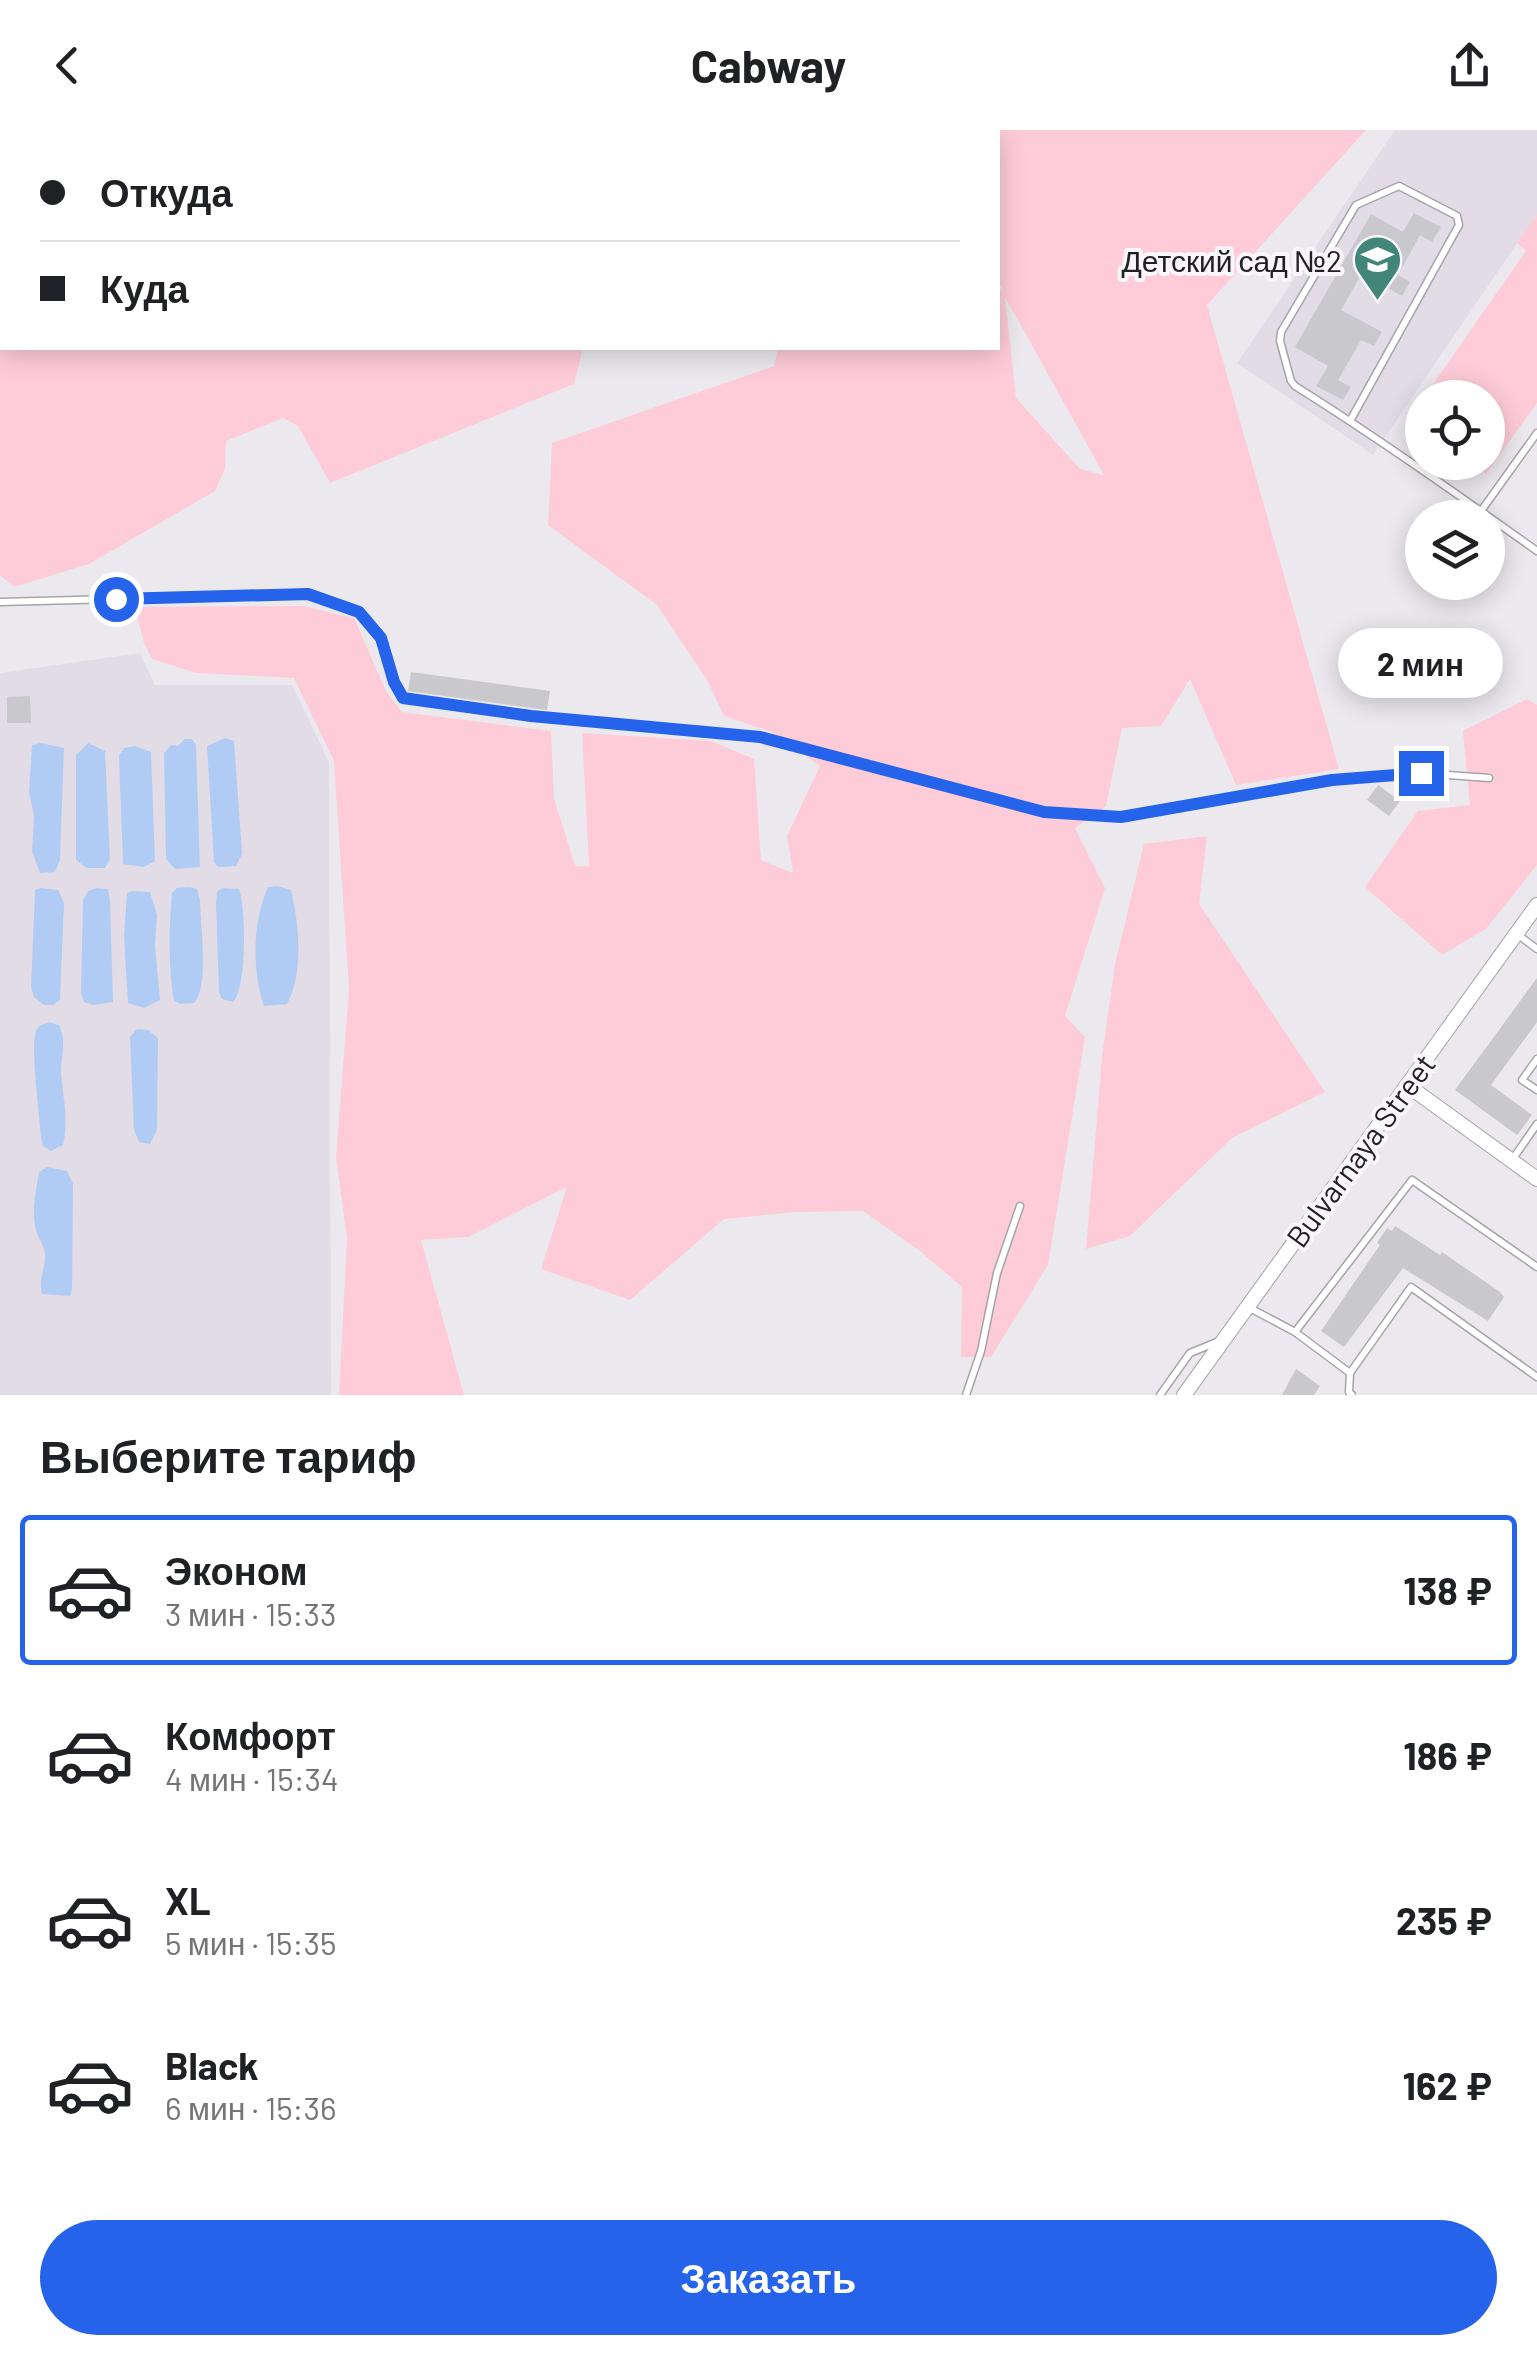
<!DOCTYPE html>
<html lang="ru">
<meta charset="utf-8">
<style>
body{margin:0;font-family:Barlow,sans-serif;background:#f6f6f6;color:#202124;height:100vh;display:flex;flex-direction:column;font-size:38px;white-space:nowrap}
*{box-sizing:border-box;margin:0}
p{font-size:32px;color:#757577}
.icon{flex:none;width:55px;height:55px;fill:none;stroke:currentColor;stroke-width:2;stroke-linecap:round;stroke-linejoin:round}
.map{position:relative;height:1265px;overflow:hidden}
.details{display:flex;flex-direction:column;background:#fff;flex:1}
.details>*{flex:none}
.hud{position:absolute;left:0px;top:0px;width:1000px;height:220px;box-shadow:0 5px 25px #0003;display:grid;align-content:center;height:220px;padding:0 40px;background:#fff}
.tools{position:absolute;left:1405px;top:250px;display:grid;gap:20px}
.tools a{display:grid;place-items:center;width:100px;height:100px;border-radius:50%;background:#fff;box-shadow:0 5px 25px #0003;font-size:50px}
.end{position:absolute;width:45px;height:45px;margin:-22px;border:12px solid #2563eb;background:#fff;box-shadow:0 0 0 5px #fff}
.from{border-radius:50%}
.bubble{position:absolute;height:70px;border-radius:35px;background:#fff;box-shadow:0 5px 25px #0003;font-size:32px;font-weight:700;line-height:70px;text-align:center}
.hud b{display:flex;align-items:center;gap:35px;height:95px;font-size:38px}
.hud b+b{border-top:2px solid #e0e0e0}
.hud i{width:25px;height:25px;background:#202124}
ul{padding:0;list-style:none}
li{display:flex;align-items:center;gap:30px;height:150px;margin:0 20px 15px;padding:0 20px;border:5px solid transparent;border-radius:10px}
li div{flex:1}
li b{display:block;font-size:38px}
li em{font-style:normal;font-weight:700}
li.current{border-color:#2563eb}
li>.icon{width:90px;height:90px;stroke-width:1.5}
h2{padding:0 40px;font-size:45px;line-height:120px}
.cta{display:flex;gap:20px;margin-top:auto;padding:20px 40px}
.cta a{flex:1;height:115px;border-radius:60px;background:#2563eb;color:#fff;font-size:40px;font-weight:700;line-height:115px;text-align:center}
header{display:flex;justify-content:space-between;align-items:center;height:130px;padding:0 40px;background:#fff;font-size:45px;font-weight:700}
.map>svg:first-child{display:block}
.built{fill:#e2dce7}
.green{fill:#feccd8;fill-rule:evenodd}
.water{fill:#b1ccf4}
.building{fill:#c8c8cd}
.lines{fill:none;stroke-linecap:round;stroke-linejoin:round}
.service-casing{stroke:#a6a4a8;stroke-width:9}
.minor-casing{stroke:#a6a4a8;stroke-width:16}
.service{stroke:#fff;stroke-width:6}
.minor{stroke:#fff;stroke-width:14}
.route{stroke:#2563eb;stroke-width:12}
.labels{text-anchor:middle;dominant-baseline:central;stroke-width:8;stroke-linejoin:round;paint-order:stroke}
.poi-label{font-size:30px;fill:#212022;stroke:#f9f6fb;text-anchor:end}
.street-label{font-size:30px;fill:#212022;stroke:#f9f6fb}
</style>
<header><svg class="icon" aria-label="back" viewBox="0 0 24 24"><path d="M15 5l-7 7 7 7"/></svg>Cabway<svg class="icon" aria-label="share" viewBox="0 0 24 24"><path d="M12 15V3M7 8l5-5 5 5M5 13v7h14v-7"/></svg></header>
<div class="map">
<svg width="1537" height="1265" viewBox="0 0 1537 1265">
<rect width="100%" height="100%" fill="#ece9ee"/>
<g class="built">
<path d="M1395,0H1537V84L1373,325L1237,233Z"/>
<path d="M140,523L155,555H292L329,632L331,1265H0V543Z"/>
</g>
<g class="green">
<path d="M0,0H1366L1207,175L1339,639L1236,655L1190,549L1161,596L1122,598L1106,676L1075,698L1105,758L1065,886L1085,907L1048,1135L991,1227H961L962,1157L920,1121L863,1081L797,1082L724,1089L630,1170L541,1139L567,1057L468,1107L421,1110L464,1265H339L347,1108L336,1028L349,859L334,631L294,548L196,543L152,529L144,513L135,477L303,476L354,488L386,561L402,582L551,601L554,668L575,736H589L582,603L711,611L754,629L761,730L793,743L787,706L820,636L772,602L724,586L707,550L657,475L548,395L552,313L774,236L778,218H998V156L1003,161L998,151V2H2V218H580L582,222L574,254L330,353L298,296L283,288L226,311L225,339L215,361L89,434L14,457L0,445ZM1005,167L1104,345H1103L1080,339L1016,268Z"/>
<path d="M1537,84V273L1486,344L1469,333L1488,332V268L1424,267L1526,121L1517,113Z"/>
<path d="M1527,569L1537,575V735L1486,799L1442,825L1365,757L1418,681L1470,675L1463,601Z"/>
<path d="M1207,706L1199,774L1325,962L1232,1008L1130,1106L1086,1119L1102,927L1115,834L1144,714Z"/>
</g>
<g class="water">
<path d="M225,608L234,611L242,724L236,736L218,737L214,732L207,616Z"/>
<path d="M185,609H192L196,615L200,737L175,739L166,729L164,623L171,615L178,616Z"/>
<path d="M41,613L64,618L60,730L55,742L40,743L32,721L34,686L29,662L32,615Z"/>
<path d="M88,613L105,621L110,729L105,738H87L76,730V625Z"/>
<path d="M135,616L151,622L155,731L144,737L123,734L119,626L124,618Z"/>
<path d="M278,756L291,760C299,794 304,842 287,874L264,876C252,841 252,792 268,757Z"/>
<path d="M190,757L197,759L200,770C200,794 210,856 194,873L181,874L174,871C168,837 169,796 172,763L177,758Z"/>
<path d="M40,758L58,760L64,773L60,870L53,875H44L34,867L31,857L35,760Z"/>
<path d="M96,758L108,759L110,770L113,872L94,875L84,872L81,863L83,770L88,761Z"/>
<path d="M222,758L239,759C246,779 247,857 233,872L222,869L219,862L216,773L217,762Z"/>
<path d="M133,761L150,762L157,785L155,816L160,870L144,878L128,873L124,806L127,763Z"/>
<path d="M49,892L59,895C67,912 61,926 61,943C63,968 69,990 63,1015L51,1021L43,1016L41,1007C40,987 30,916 36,901C40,894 42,895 49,892Z"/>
<path d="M137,899L148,900L158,908L157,1000L150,1014L139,1012L134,1000L130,907Z"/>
<path d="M47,1037L67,1041L73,1054L72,1159L70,1166L42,1164C38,1148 46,1138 45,1123C44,1114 38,1109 36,1100C31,1082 36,1060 39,1042Z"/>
</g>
<g class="building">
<path d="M1414,83L1441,97L1432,112L1420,105L1398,145L1410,152L1402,166L1362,143L1341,180L1382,202L1374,216L1361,210L1338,250L1351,257L1343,270L1316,256L1328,236L1295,217L1371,84L1403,102Z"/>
<path d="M411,542L550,561L547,580L408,561Z"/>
<path d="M30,566L31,593H7V567Z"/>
<path d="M1378,655L1400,671L1389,686L1367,670Z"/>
<path d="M1537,848V892L1491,955L1532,985L1517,1005L1455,960Z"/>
<path d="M1395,1096L1440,1125L1442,1122L1500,1162L1504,1167L1488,1191L1403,1138L1344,1217L1321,1201L1380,1115L1377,1113L1387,1098L1392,1101Z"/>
<path d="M1296,1239L1320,1256L1314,1265H1282Z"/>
</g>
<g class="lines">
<defs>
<g id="service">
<path d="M1350,291L1459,95L1457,86L1399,56L1356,75L1281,202L1280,211L1291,251L1295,256C1378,308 1457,364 1537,421"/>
<path d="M1481,381L1537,303"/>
<path d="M0,472L308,464L359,482L381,508L394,552L403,567L498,582L759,607L1044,682L1121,687L1332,650L1421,643L1489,648"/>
<path d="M1517,804L1537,819"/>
<path d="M1537,929L1522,950L1537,960"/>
<path d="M1512,1030L1537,994"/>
<path d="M1248,1177L1295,1202L1350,1243"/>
<path d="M1295,1202L1412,1050L1537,1137"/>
<path d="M966,1265L981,1221L997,1143L1020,1076"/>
<path d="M1160,1265L1190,1223L1217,1212"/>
<path d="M1352,1265L1349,1262L1350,1243L1411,1157L1537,1247"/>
</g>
<g id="minor">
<path d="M1407,955L1537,1049"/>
<path d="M1184,1265L1537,775"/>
</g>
</defs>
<use href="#service" class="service-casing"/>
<use href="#minor" class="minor-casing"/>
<use href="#service" class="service"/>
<use href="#minor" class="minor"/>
</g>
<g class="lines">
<path class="route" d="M116,469L308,464L359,482L381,508L394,552L403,568L531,586L760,607L1044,682L1121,687L1332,650L1421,643"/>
</g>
<defs>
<symbol id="school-pin" viewBox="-11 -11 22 30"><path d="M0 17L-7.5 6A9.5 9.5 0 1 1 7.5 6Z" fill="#428579" stroke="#f9f6fb"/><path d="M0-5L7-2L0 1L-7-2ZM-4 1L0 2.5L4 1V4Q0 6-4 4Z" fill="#fff"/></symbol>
</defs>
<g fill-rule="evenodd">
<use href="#school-pin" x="1350" y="102" width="55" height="75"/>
</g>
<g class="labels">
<g class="poi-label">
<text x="1342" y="130">Детский сад №2</text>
</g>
<g class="street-label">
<text transform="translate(1360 1020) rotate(-54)">Bulvarnaya Street</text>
</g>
</g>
</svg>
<div class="tools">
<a><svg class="icon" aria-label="locate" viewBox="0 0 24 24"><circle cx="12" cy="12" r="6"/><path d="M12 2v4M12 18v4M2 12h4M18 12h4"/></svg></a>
<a><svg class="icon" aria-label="layers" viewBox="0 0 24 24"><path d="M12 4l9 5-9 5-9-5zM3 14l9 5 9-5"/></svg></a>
</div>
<i class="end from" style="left:116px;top:469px"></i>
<i class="end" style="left:1421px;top:643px"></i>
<div class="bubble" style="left:1338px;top:498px;width:165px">2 мин</div>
<div class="hud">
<b><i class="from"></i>Откуда</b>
<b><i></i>Куда</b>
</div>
</div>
<section class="details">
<h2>Выберите тариф</h2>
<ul>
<li class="current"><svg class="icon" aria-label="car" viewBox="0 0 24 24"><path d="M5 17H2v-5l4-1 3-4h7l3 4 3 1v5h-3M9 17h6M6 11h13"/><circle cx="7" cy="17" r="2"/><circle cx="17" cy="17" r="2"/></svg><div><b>Эконом</b><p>3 мин · 15:33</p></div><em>138 ₽</em></li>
<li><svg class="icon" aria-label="car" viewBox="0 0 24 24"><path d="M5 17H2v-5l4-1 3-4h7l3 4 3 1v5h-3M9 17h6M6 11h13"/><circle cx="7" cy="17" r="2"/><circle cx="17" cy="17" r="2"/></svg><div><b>Комфорт</b><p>4 мин · 15:34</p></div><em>186 ₽</em></li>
<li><svg class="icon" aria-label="car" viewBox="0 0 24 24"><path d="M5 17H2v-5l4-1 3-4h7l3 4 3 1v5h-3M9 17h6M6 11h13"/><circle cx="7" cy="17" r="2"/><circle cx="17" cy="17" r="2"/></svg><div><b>XL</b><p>5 мин · 15:35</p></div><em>235 ₽</em></li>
<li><svg class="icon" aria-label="car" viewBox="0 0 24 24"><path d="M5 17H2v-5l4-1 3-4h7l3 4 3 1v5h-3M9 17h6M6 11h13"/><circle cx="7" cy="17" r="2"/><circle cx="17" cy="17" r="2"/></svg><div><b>Black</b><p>6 мин · 15:36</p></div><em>162 ₽</em></li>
</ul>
<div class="cta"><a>Заказать</a></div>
</section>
